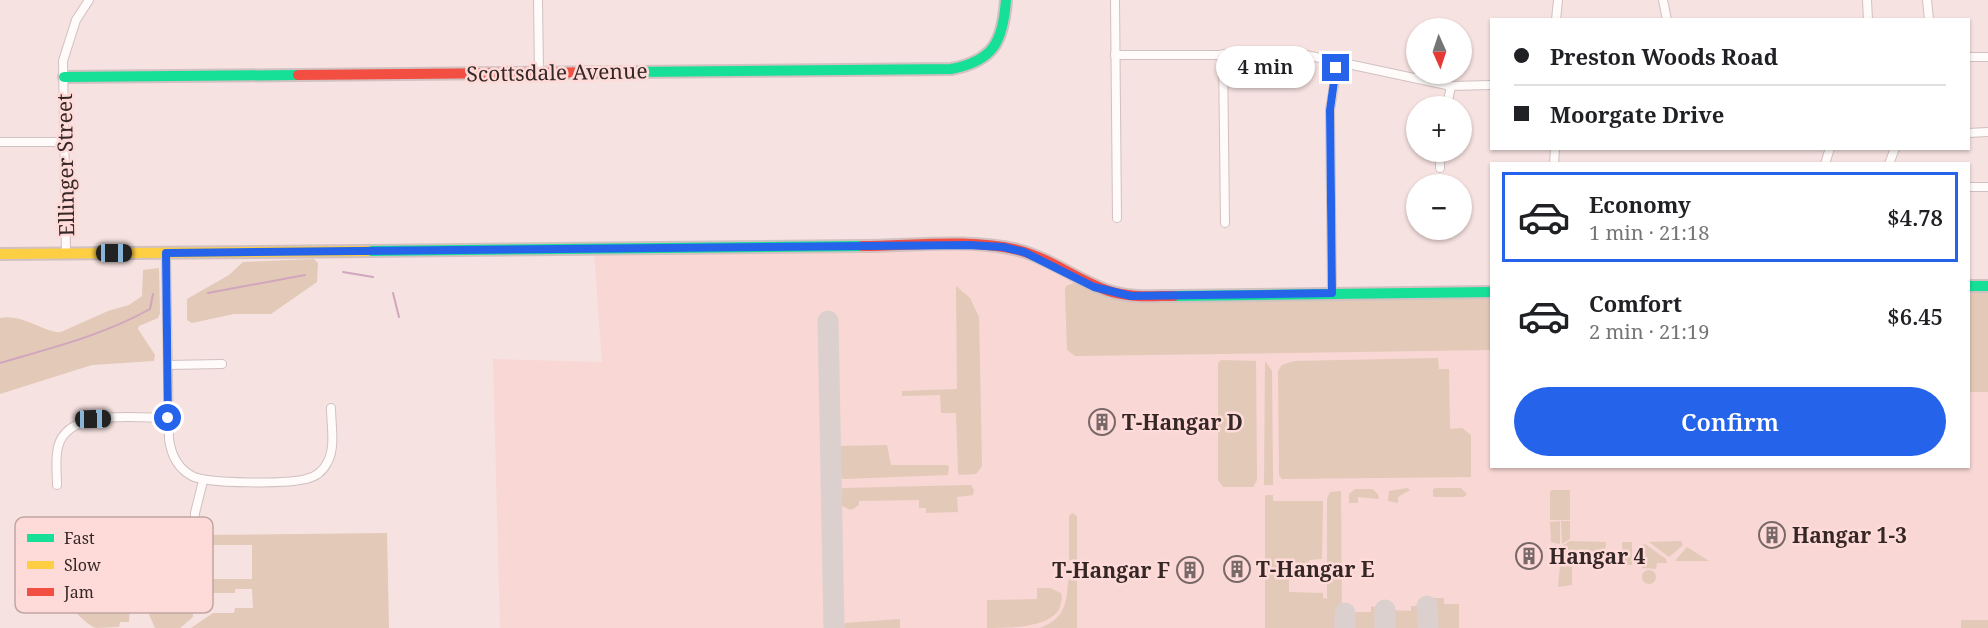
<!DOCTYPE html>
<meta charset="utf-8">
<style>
body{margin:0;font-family:"Noto Serif",serif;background:#f2f2f2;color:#202124;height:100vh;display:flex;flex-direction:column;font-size:22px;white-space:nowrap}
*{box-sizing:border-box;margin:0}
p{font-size:20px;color:#757577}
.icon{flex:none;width:33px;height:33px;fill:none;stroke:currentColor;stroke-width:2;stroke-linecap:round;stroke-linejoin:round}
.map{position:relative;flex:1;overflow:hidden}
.panel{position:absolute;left:1490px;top:162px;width:480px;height:306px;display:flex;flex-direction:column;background:#fff;border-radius:0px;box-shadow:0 2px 4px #0004}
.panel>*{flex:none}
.hud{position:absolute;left:1490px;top:18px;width:480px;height:132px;border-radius:0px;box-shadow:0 2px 4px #0004;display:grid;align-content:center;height:132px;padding:0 24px;background:#fff}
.needle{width:39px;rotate:177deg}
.fabs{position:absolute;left:1406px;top:18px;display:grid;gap:12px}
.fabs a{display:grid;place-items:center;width:66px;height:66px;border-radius:50%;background:#fff;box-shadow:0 2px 4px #0004;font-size:30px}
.end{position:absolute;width:27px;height:27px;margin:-14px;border:8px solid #2563eb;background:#fff;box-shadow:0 0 0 3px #fff}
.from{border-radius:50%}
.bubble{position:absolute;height:42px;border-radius:21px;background:#fff;box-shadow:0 2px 4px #0004;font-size:20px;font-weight:600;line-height:42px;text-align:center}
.car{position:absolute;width:18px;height:36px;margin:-18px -9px;border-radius:8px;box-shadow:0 0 4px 2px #0007;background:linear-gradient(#222 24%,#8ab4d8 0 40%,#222 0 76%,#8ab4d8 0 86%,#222 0)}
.hud b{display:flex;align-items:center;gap:21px;height:57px;font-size:22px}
.hud b+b{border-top:2px solid #e0e0e0}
.hud i{width:15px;height:15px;background:#202124}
ul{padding:10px 0 0;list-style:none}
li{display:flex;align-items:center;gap:18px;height:90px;margin:0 12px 9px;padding:0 12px;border:3px solid transparent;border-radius:0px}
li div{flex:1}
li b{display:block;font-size:22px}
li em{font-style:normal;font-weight:600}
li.selected{border-color:#2563eb}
li>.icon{width:54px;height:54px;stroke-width:1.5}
.action{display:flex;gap:12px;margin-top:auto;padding:12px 24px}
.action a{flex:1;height:69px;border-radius:36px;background:#2563eb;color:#fff;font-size:24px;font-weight:600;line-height:69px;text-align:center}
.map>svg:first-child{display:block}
.built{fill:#f8d7d4}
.green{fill:#e3c9b8;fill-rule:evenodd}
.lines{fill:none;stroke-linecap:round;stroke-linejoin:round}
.stream{stroke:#d0a6bc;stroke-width:2}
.taxiway{stroke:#dcd0ce;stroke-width:21}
.street-casing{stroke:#d1c1c0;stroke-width:10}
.fast-casing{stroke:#d1c1c0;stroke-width:14}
.slow-casing{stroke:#d1c1c0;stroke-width:14}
.jam-casing{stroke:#d1c1c0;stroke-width:14}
.street{stroke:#fefbfa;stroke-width:8}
.fast{stroke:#16e098;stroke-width:10}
.slow{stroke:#ffcf43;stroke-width:10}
.jam{stroke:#f24e42;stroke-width:10}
.route{stroke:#2563eb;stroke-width:8}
.labels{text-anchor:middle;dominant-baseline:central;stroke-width:5;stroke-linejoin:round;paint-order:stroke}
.street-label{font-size:21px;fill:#342726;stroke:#fedbd8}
.poi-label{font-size:21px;font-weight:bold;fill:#342726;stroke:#fedbd8;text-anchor:start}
.key{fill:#fedbd8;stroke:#c1a5a3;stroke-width:1.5}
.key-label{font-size:16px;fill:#342726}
</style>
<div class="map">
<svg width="1988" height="628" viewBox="0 0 1988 628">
<rect width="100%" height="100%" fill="#f6e2e0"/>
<path class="built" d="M987,249L1024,256L1074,283L1124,300L1163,302L1491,298V466H1968V292H1988V628H500L493,359L602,362L594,252Z"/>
<g class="green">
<path d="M314,259L318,263L317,282L271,314H234L192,323L187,320V299L229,275L243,262Z"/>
<path d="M159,268L160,313L158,318L139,326L138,329L155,355L154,361L92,365L0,394V318C22,313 45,333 61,332L108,311L129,305L142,296L143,270Z"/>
<path d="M1074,283L1108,297L1142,302L1491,297V350L1075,356L1067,350L1065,290L1066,286Z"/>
<path d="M956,286L970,298L979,317L982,466L976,474L959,475L958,471L956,413H941L940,395L902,396V391L957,389Z"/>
<rect x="1968" y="291" width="20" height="101"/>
<path d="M1438,358L1439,369H1449L1450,429L1462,428L1471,435V477L1282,479L1279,475L1278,371L1282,365L1294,361Z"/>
<path d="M1221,360L1256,361L1257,480L1253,487H1223L1218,480V363Z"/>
<path d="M1265,361L1272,371L1273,478V485H1264Z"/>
<path d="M887,445L891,465H946L949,466L948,475L843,479L840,477V446Z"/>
<path d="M971,485L974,490L973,495L957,497L958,512L926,513V508H919V500L859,501V505L851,510L842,506L840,501L842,488Z"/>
<path d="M1407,488L1410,490L1398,497V503L1388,501L1389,491Z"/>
<path d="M1436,488H1461L1467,494L1464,497H1433V489Z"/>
<path d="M1355,489H1373L1379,496L1378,499L1358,497V503H1349V494Z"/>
<path d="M1553,490H1570V520H1550V491Z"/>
<path d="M1341,491L1342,628H1265V495H1273V501H1323L1322,559L1309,560L1308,568L1289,569V592L1323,593V598L1327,599V499L1330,492Z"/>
<path d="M1072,513L1077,516V561L1074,564L1069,559V516Z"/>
<path d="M1560,521V544L1551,542L1550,522Z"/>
<path d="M1561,521H1570V539L1562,544Z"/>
<path d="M387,533L389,628H191L213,613H234L235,608H253L252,589H235V593H197L195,545L198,535ZM198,545H252V579H198Z"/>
<path d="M190,535L193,617L180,628H155L148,612L130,605L129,622H120L119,627C112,627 104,628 96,628C83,625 47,580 36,568L37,537Z"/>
<path d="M1570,541L1606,542L1605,554H1572V585L1558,587L1562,546Z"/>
<path d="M1681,541L1683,545L1669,557L1649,542Z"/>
<path d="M1622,542H1632V565H1623Z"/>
<path d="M1645,544L1666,559L1667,563H1657L1656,569L1642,568L1644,546L1642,545Z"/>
<path d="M1687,547L1709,561H1675Z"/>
<circle cx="1649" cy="577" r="7"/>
<path d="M1071,578L1077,581V628H1040C1064,619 1067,604 1068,581Z"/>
<path d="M1037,588H1050L1061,593C1063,598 1061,601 1060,607C1052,628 1009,628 987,628V600L1037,599Z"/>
<path d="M1434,598H1444V604H1459V628H1432L1431,602Z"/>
<path d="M1371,606L1381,609V628H1348L1349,612H1371Z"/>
<path d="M1411,606H1422L1423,628H1389V610L1411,611Z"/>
<path d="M900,619V628H843L845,623Z"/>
<rect x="1961" y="620" width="27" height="8"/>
</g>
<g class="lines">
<g class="stream">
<path d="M343,272L373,277"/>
<path d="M208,293L305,275"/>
<path d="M393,293L399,317"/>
<path d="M0,363C51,348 104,335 150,309L153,294"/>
</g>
<g class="taxiway">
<path d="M828,321L834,628"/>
<path d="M1427,606L1428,628"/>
<path d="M1385,610V628"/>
<path d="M1345,613V628"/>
</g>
<defs>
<g id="street">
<path d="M538,0L539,73"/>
<path d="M1115,0L1117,218"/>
<path d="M1663,0L1667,20"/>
<path d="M1867,0L1868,20"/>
<path d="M1927,0L1929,20"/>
<path d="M1556,20L1558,0"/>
<path d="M1223,54L1225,223"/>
<path d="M1115,55H1306L1451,86L1491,85"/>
<path d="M1968,57H1988"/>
<path d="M1447,106L1451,86"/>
<path d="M1968,133L1988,132"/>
<path d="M0,142H64"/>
<path d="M1440,152V168"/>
<path d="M1554,164L1555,148"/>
<path d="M1825,164L1830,148"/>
<path d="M1889,164L1895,148"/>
<path d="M1968,187H1988"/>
<path d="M166,253L169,439C171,454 177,468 192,476C207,484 287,484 306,479C315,477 323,471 327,463C336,448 331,425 331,408"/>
<path d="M66,254L63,61L76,20L89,0"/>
<path d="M1332,293L1330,110L1338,61"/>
<path d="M168,365L222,364"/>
<path d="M57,485C57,473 55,459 58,447C67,408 136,418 168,418"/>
<path d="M194,533L195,513L203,481"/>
</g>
<g id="fast">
<path d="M633,72L951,69C994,61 1003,41 1006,0"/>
<path d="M64,77L298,75"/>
<path d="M368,251L862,246"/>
<path d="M1968,286H1988"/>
<path d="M1174,296L1491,292"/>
</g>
<path id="slow" d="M0,254L368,251"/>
<g id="jam">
<path d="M298,75L633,72"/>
<path d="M862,246C912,246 968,238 1018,250C1049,258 1076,279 1106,290C1128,298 1151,296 1174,296"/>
</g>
</defs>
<use href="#street" class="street-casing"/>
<use href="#fast" class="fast-casing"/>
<use href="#slow" class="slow-casing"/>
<use href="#jam" class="jam-casing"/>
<use href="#street" class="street"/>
<use href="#fast" class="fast"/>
<use href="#slow" class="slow"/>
<use href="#jam" class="jam"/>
</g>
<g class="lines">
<path class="route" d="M168,418L166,253L969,245L1003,247L1024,252L1094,287L1131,296L1332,293L1330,110L1336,68"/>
</g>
<defs>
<symbol id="building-ring" viewBox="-11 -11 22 22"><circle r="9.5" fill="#fedbd8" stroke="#786867" stroke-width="1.5"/><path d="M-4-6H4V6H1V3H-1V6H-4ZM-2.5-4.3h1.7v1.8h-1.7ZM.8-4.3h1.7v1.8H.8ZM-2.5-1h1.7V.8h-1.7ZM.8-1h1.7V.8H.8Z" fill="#786867"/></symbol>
</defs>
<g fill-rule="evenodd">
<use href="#building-ring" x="1087" y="407" width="30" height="30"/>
<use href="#building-ring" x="1757" y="520" width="30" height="30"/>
<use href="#building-ring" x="1514" y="541" width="30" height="30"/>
<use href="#building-ring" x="1222" y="554" width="30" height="30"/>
<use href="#building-ring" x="1175" y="555" width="30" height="30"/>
</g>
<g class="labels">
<g class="street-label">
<text transform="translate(557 72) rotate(-1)">Scottsdale Avenue</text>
<text transform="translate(65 165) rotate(-91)">Ellinger Street</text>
</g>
<g class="poi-label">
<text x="1122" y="422">T-Hangar D</text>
<text x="1792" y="535">Hangar 1-3</text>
<text x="1549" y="556">Hangar 4</text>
<text x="1256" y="569">T-Hangar E</text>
<text x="1170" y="570" text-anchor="end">T-Hangar F</text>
</g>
</g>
<rect x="15" y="517" width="198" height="96" rx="9" class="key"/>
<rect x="27" y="534" width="27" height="8" fill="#16e098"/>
<rect x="27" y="561" width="27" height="8" fill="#ffcf43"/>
<rect x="27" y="588" width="27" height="8" fill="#f24e42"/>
<g class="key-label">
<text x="64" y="544">Fast</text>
<text x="64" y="571">Slow</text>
<text x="64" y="598">Jam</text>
</g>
</svg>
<div class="fabs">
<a><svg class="needle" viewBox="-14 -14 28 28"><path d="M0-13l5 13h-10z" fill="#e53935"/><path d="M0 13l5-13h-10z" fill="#757577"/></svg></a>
<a>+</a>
<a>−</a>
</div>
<i class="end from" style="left:168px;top:418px"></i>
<i class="end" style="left:1336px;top:68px"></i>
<div class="bubble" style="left:1216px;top:46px;width:99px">4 min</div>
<i class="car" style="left:114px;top:253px;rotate:90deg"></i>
<i class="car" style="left:93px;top:419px;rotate:89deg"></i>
<div class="hud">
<b><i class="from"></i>Preston Woods Road</b>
<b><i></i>Moorgate Drive</b>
</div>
<section class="panel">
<ul>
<li class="selected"><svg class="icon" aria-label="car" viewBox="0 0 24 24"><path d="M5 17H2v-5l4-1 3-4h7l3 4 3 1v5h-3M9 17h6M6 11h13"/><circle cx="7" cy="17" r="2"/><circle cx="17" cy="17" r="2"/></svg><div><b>Economy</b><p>1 min · 21:18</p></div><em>$4.78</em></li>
<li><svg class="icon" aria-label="car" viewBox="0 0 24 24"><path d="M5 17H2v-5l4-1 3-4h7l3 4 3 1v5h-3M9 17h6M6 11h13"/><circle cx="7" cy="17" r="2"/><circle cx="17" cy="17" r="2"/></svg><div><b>Comfort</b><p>2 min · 21:19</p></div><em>$6.45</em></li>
</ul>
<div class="action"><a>Confirm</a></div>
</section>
</div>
